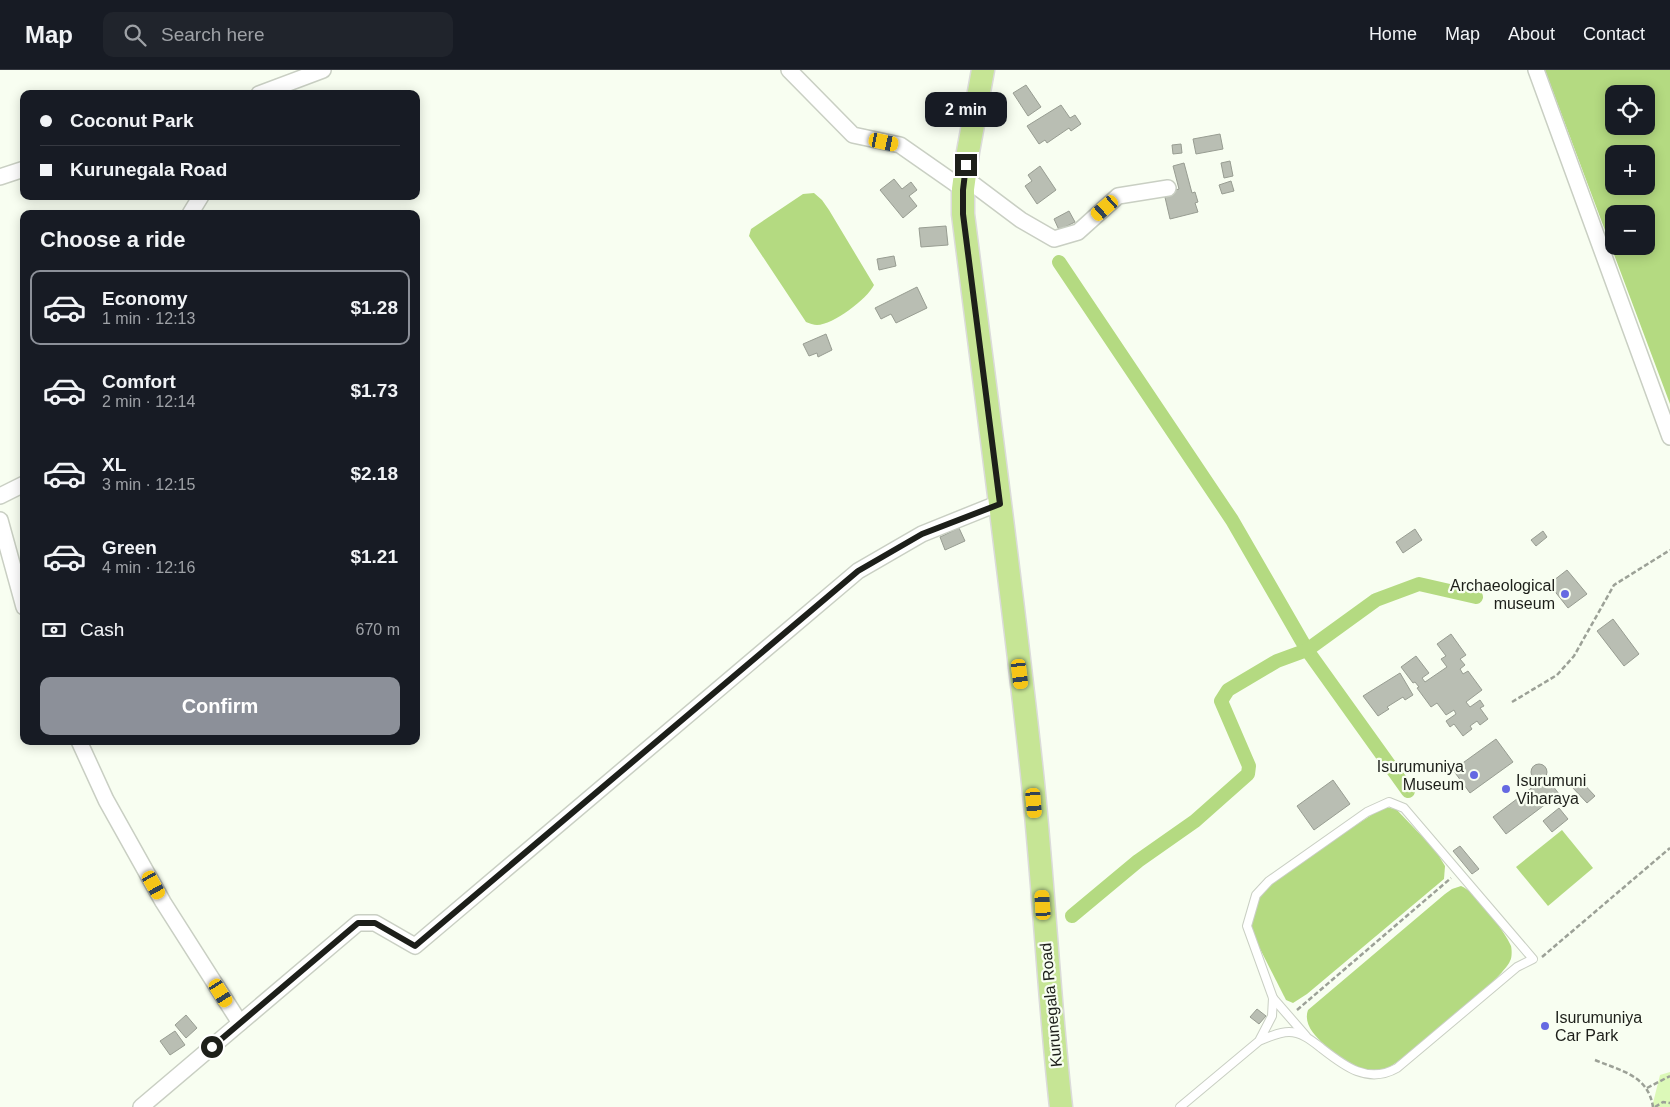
<!DOCTYPE html>
<meta charset="utf-8">
<style>
body{margin:0;font-family:Helvetica,sans-serif;background:#20242c;color:#f1f3f6;height:100vh;display:flex;flex-direction:column;font-size:19px;white-space:nowrap}
*{box-sizing:border-box;margin:0}
p{font-size:16px;color:#9ea1a6}
.icon{flex:none;width:28px;height:28px;fill:none;stroke:currentColor;stroke-width:2;stroke-linecap:round;stroke-linejoin:round}
.map{position:relative;flex:1;overflow:hidden}
.side{position:absolute;left:20px;top:140px;width:400px;height:535px;display:flex;flex-direction:column;background:#171b24;border-radius:10px;box-shadow:0 2px 12px #0003}
.side>*{flex:none}
.hud{position:absolute;left:20px;top:20px;width:400px;height:110px;border-radius:10px;box-shadow:0 2px 12px #0003;display:grid;align-content:center;height:110px;padding:0 20px;background:#171b24}
.tools{position:absolute;left:1605px;top:15px;display:grid;gap:10px}
.tools a{display:grid;place-items:center;width:50px;height:50px;border-radius:10px;background:#171b24;box-shadow:0 2px 12px #0003;font-size:25px}
.end{position:absolute;width:22px;height:22px;margin:-11px;border:6px solid #1d1f1a;background:#fff;box-shadow:0 0 0 2px #fff}
.from{border-radius:50%}
.bubble{position:absolute;height:35px;border-radius:10px;background:#171b24;box-shadow:0 2px 12px #0003;font-size:16px;font-weight:800;line-height:35px;text-align:center}
.car{position:absolute;width:15px;height:30px;margin:-15px -8px;border-radius:6px;box-shadow:0 0 4px 1px #0007;background:linear-gradient(#f5c518 24%,#345 0 40%,#f5c518 0 76%,#345 0 86%,#f5c518 0)}
.hud b{display:flex;align-items:center;gap:18px;height:48px;font-size:19px}
.hud b+b{border-top:1px solid #363941}
.hud i{width:12px;height:12px;background:#f1f3f6}
ul{padding:0;list-style:none}
li{display:flex;align-items:center;gap:15px;height:75px;margin:0 10px 8px;padding:0 10px;border:2px solid transparent;border-radius:10px}
li div{flex:1}
li b{display:block;font-size:19px}
li em{font-style:normal;font-weight:800}
li.on{border-color:#8c9099}
li>.icon{width:45px;height:45px;stroke-width:1.5}
h2{padding:0 20px;font-size:22px;line-height:60px}
.pay{display:flex;align-items:center;gap:12px;height:55px;padding:0 20px;font-size:19px}
.pay p{margin-inline-start:auto}
.primary-button{display:flex;gap:10px;margin-top:auto;padding:10px 20px}
.primary-button a{flex:1;height:58px;border-radius:10px;background:#8c9099;color:#fff;font-size:20px;font-weight:800;line-height:58px;text-align:center}
header{display:flex;align-items:center;gap:30px;box-sizing:border-box;height:70px;padding:0 25px;background:#171b24;border-bottom:1px solid #363941}
header strong{font-size:24px}
nav{display:flex;gap:28px;margin-inline-start:auto;font-size:18px}
.search{width:350px;height:45px;background:#20242c;display:flex;align-items:center;gap:12px;box-sizing:border-box;padding:0 18px;border-radius:10px;color:#9ea1a6;font-size:19px}
.map>svg:first-child{display:block}
.green{fill:#dcf9b8}
.water{fill:#b4da81;fill-rule:evenodd}
.lines{fill:none;stroke-linecap:round;stroke-linejoin:round}
.canal{stroke:#b4da81;stroke-width:14}
.building{fill:#b9beb3;stroke:#989d92}
.service-casing{stroke:#c9cfc3;stroke-width:10}
.minor-casing{stroke:#c9cfc3;stroke-width:18}
.primary-casing{stroke:#dbdbda;stroke-width:25}
.path{stroke:#9ca197;stroke-width:2.5;stroke-dasharray:5 2.5;stroke-linecap:butt}
.service{stroke:#fff;stroke-width:8}
.minor{stroke:#fff;stroke-width:15}
.primary{stroke:#c6e595;stroke-width:22}
.route{stroke:#1d1f1a;stroke-width:6}
.poi-dot{fill:#6569e2;stroke:#f8fef1;stroke-width:2}
.labels{text-anchor:middle;dominant-baseline:central;stroke-width:4.5;stroke-linejoin:round;paint-order:stroke}
.poi-label{font-size:16px;fill:#1d1f1a;stroke:#f8fef1;text-anchor:end}
.street-label{font-size:16px;fill:#1d1f1a;stroke:#f8fef1}
</style>
<header>
<strong>Map</strong>
<div class="search"><svg class="icon" aria-label="search" viewBox="0 0 24 24"><circle cx="10" cy="10" r="6"/><path d="M15 15l6 6"/></svg>Search here</div>
<nav><a>Home</a><a>Map</a><a>About</a><a>Contact</a></nav>
</header>
<div class="map">
<svg width="1670" height="1037" viewBox="0 0 1670 1037">
<rect width="100%" height="100%" fill="#f8fef1"/>
<path class="green" d="M1670,1002V1037H1652L1660,1005Z"/>
<g class="water">
<path d="M1545,0H1670V334ZM1614,24H1646V56H1614ZM1614,84H1646V116H1614ZM1614,144H1646V176H1614Z"/>
<path d="M814,123L822,130L829,140L874,215C867,229 833,255 817,255C814,255 809,253 806,252L749,166L751,159L803,124Z"/>
<path d="M1384,737L1396,739L1436,781L1445,796L1444,809L1307,924L1293,933L1286,930L1254,867L1250,857V849L1262,821L1285,803L1331,771Z"/>
<path d="M1562,760L1593,798L1548,836L1516,797Z"/>
<path d="M1461,816C1474,820 1506,863 1511,876C1512,880 1512,888 1510,891C1504,908 1394,1001 1377,1003C1359,1004 1337,987 1325,975C1315,966 1303,954 1308,940L1445,824L1452,819Z"/>
</g>
<g class="lines">
<g class="canal">
<path d="M1059,192L1232,450L1307,580L1408,721"/>
<path d="M1072,846L1138,791L1195,751L1248,704L1249,696L1221,631L1228,620L1277,591L1307,580L1376,530L1419,514L1476,527"/>
</g>
</g>
<g class="building">
<path d="M1026,15L1041,37L1028,46L1013,23Z"/>
<path d="M1061,35L1070,48L1075,45L1081,54L1071,61L1069,58L1047,73L1045,70L1039,74L1027,56Z"/>
<path d="M1220,64L1223,79L1196,84L1193,69Z"/>
<path d="M1181,74L1182,83L1173,84L1172,75Z"/>
<path d="M1230,91L1233,106L1224,108L1221,93Z"/>
<path d="M1184,93L1192,123L1195,122L1198,132L1195,133L1198,142L1170,149L1164,123L1179,119L1173,96Z"/>
<path d="M1040,96L1056,120L1037,134L1025,116L1032,111L1028,105Z"/>
<path d="M894,109L902,119L911,112L917,120L909,126L917,136L903,148L880,120Z"/>
<path d="M1231,111L1234,121L1222,124L1219,115Z"/>
<path d="M1069,141L1075,152L1059,160L1054,149Z"/>
<path d="M946,156L948,175L921,177L919,158Z"/>
<path d="M894,186L896,196L879,200L877,189Z"/>
<path d="M917,217L927,238L896,253L891,244L881,249L875,238Z"/>
<path d="M826,264L832,280L818,287L817,283L809,286L803,274Z"/>
<path d="M959,458L965,471L945,480L940,467Z"/>
<path d="M1415,459L1422,470L1403,483L1396,472Z"/>
<path d="M1543,461L1547,467L1536,476L1531,470Z"/>
<path d="M1567,500L1587,524L1568,538L1549,514Z"/>
<path d="M1613,549L1639,584L1624,596L1597,561Z"/>
<path d="M1451,564L1466,585L1460,589L1465,595L1460,599L1463,604L1468,601L1482,620L1466,632L1470,637L1480,630L1484,636L1480,638L1488,649L1480,655L1477,651L1470,656L1472,659L1463,666L1454,654L1450,657L1446,651L1456,644L1454,640L1446,645L1437,633L1431,637L1417,618L1419,617L1415,612L1413,613L1401,597L1416,586L1429,603L1422,608L1425,612L1447,597L1441,589L1446,586L1437,574Z"/>
<path d="M1400,603L1413,625L1405,630L1403,627L1387,637L1389,639L1378,646L1363,626Z"/>
<path d="M1496,669L1513,692L1470,723L1453,700Z"/>
<circle cx="1539" cy="702" r="8"/>
<path d="M1546,707L1559,724L1506,764L1493,747Z"/>
<path d="M1333,710L1350,734L1314,760L1297,736Z"/>
<path d="M1580,710L1595,726L1587,733L1572,717Z"/>
<path d="M1559,738L1568,749L1552,762L1543,751Z"/>
<path d="M1460,776L1479,799L1472,804L1453,781Z"/>
<path d="M1257,939L1266,946L1259,954L1250,947Z"/>
<path d="M186,945L197,958L186,968L175,955Z"/>
<path d="M175,961L185,975L170,985L160,971Z"/>
</g>
<g class="lines">
<defs>
<g id="service">
<path d="M1273,928L1306,966"/>
<path d="M1180,1037L1259,971C1268,967 1279,962 1289,962C1301,962 1311,970 1320,977C1343,995 1367,1015 1397,998L1517,897L1533,889L1404,738L1389,732L1367,742L1269,811L1256,825L1247,856L1273,928L1272,946L1259,971"/>
</g>
<g id="minor">
<path d="M789,0L853,65L900,75L963,119"/>
<path d="M1536,0L1670,367"/>
<path d="M259,24L323,0"/>
<path d="M0,107L24,99"/>
<path d="M965,108L1021,150L1054,169L1078,162L1118,126L1168,118"/>
<path d="M190,144L201,126"/>
<path d="M0,426L24,414"/>
<path d="M0,450L24,537"/>
<path d="M79,671L106,730L163,832L240,953L141,1037"/>
<path d="M240,953L358,853H375L415,876L858,501L922,464L999,433"/>
</g>
<path id="primary" d="M983,0L968,82L963,119V144C987,334 1013,523 1033,713C1044,821 1049,929 1061,1037"/>
</defs>
<use href="#service" class="service-casing"/>
<use href="#minor" class="minor-casing"/>
<use href="#primary" class="primary-casing"/>
<g class="path">
<path d="M1512,632L1557,605L1574,586L1614,515L1670,480"/>
<path d="M1542,887L1670,778"/>
<path d="M1297,940L1451,808"/>
<path d="M1595,990C1621,1001 1648,1005 1653,1037"/>
<path d="M1647,1018L1670,1006"/>
<path d="M1655,1037L1663,1032L1670,1033"/>
</g>
<use href="#service" class="service"/>
<use href="#minor" class="minor"/>
<use href="#primary" class="primary"/>
</g>
<g class="lines">
<path class="route" d="M212,977L358,853H375L415,876L858,501L922,464L1000,434L963,144V120L966,95"/>
</g>
<g class="poi-dot">
<circle cx="1565" cy="524" r="5"/>
<circle cx="1474" cy="705" r="5"/>
<circle cx="1506" cy="719" r="5"/>
<circle cx="1545" cy="956" r="5"/>
</g>
<g class="labels">
<g class="poi-label">
<text x="1555" y="515">Archaeological<tspan x="1555" dy="18">museum</tspan></text>
<text x="1464" y="696">Isurumuniya<tspan x="1464" dy="18">Museum</tspan></text>
<text x="1516" y="710" text-anchor="start">Isurumuni<tspan x="1516" dy="18">Viharaya</tspan></text>
<text x="1555" y="947" text-anchor="start">Isurumuniya<tspan x="1555" dy="18">Car Park</tspan></text>
</g>
<g class="street-label">
<text transform="translate(1051 935) rotate(-95)">Kurunegala Road</text>
</g>
</g>
</svg>
<div class="tools">
<a><svg class="icon" aria-label="locate" viewBox="0 0 24 24"><circle cx="12" cy="12" r="6"/><path d="M12 2v4M12 18v4M2 12h4M18 12h4"/></svg></a>
<a>+</a>
<a>−</a>
</div>
<i class="end from" style="left:212px;top:977px"></i>
<i class="end" style="left:966px;top:95px"></i>
<div class="bubble" style="left:925px;top:22px;width:82px">2 min</div>
<i class="car" style="left:884px;top:72px;rotate:102deg"></i>
<i class="car" style="left:1105px;top:138px;rotate:229deg"></i>
<i class="car" style="left:1020px;top:604px;rotate:173deg"></i>
<i class="car" style="left:1034px;top:733px;rotate:175deg"></i>
<i class="car" style="left:154px;top:815px;rotate:151deg"></i>
<i class="car" style="left:1043px;top:835px;rotate:356deg"></i>
<i class="car" style="left:221px;top:923px;rotate:148deg"></i>
<div class="hud">
<b><i class="from"></i>Coconut Park</b>
<b><i></i>Kurunegala Road</b>
</div>
<section class="side">
<h2>Choose a ride</h2>
<ul>
<li class="on"><svg class="icon" aria-label="car" viewBox="0 0 24 24"><path d="M5 17H2v-5l4-1 3-4h7l3 4 3 1v5h-3M9 17h6M6 11h13"/><circle cx="7" cy="17" r="2"/><circle cx="17" cy="17" r="2"/></svg><div><b>Economy</b><p>1 min · 12:13</p></div><em>$1.28</em></li>
<li><svg class="icon" aria-label="car" viewBox="0 0 24 24"><path d="M5 17H2v-5l4-1 3-4h7l3 4 3 1v5h-3M9 17h6M6 11h13"/><circle cx="7" cy="17" r="2"/><circle cx="17" cy="17" r="2"/></svg><div><b>Comfort</b><p>2 min · 12:14</p></div><em>$1.73</em></li>
<li><svg class="icon" aria-label="car" viewBox="0 0 24 24"><path d="M5 17H2v-5l4-1 3-4h7l3 4 3 1v5h-3M9 17h6M6 11h13"/><circle cx="7" cy="17" r="2"/><circle cx="17" cy="17" r="2"/></svg><div><b>XL</b><p>3 min · 12:15</p></div><em>$2.18</em></li>
<li><svg class="icon" aria-label="car" viewBox="0 0 24 24"><path d="M5 17H2v-5l4-1 3-4h7l3 4 3 1v5h-3M9 17h6M6 11h13"/><circle cx="7" cy="17" r="2"/><circle cx="17" cy="17" r="2"/></svg><div><b>Green</b><p>4 min · 12:16</p></div><em>$1.21</em></li>
</ul>
<div class="pay"><svg class="icon" aria-label="cash" viewBox="0 0 24 24"><path d="M3 7h18v10H3z"/><circle cx="12" cy="12" r="2"/></svg>Cash<p>670 m</p></div>
<div class="primary-button"><a>Confirm</a></div>
</section>
</div>
